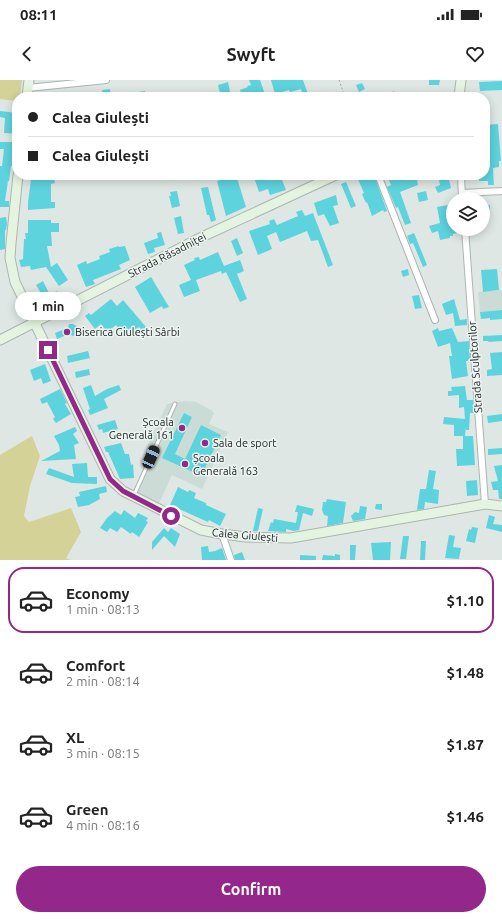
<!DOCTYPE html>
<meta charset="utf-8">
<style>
body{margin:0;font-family:Ubuntu,sans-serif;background:#f2f2f2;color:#222;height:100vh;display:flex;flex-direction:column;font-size:15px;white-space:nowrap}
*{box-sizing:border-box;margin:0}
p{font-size:13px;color:#767676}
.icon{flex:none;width:22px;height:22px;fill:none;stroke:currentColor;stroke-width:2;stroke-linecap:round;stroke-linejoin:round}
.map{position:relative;height:480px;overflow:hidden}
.side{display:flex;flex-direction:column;background:#fff;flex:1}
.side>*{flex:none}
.top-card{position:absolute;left:12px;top:12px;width:478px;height:88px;border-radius:16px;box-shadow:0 2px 10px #0003;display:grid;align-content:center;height:88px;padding:0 16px;background:#fff}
.tools{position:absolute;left:446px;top:112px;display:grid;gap:8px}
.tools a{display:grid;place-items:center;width:44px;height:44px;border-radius:50%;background:#fff;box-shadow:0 2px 10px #0003;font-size:20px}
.end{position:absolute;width:18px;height:18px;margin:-9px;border:5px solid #94288a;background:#fff;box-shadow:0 0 0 2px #fff}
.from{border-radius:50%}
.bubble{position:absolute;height:28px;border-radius:14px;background:#fff;box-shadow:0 2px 10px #0003;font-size:13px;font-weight:700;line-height:28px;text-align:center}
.car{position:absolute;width:12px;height:24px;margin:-12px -6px;border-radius:5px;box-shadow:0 0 3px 1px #0007;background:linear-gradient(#222 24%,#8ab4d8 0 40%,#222 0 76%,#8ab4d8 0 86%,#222 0)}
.top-card b{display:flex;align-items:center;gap:14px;height:38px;font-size:15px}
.top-card b+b{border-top:1px solid #e0e0e0}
.top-card i{width:10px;height:10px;background:#222}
ul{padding:7px 0 0;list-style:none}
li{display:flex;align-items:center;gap:12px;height:66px;margin:0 8px 6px;padding:0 8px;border:2px solid transparent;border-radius:16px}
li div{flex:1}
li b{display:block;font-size:15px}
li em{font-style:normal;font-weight:700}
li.current{border-color:#94288a}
li>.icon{width:36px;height:36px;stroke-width:1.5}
.primary-button{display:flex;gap:8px;margin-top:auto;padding:8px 16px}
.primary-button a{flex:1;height:46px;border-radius:24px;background:#94288a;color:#fff;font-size:16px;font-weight:700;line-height:46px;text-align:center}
.status{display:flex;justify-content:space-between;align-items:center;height:28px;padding:0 20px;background:#fff;direction:ltr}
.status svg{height:11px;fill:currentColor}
header{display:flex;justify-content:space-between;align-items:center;height:52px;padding:0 16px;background:#fff;font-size:18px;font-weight:700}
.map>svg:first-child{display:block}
.built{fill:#cbdcd6}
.green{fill:#d4d297}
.building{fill:#5dd3de}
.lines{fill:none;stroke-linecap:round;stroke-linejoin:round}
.lane-casing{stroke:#adb5b2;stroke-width:5}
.street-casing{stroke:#adb5b2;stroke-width:8}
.secondary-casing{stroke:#adb5b2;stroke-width:11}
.path{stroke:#a2a9a6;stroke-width:1;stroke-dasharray:2 2;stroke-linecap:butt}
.lane{stroke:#fff;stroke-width:3}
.street{stroke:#fff;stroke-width:6}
.secondary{stroke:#e5f4e0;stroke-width:9}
.route{stroke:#94288a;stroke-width:5}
.poi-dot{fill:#94288a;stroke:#ebf4f1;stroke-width:1.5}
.labels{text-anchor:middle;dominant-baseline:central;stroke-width:3;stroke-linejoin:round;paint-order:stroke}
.street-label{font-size:11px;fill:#1d201f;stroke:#ebf4f1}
.poi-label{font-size:11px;fill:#1d201f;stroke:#ebf4f1;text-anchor:start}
</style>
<div class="status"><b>08:11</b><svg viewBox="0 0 49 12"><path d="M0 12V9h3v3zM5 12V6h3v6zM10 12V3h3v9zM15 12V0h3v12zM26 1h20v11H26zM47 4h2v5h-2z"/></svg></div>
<header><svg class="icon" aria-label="back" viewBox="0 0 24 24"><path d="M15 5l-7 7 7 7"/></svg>Swyft<svg class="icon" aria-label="heart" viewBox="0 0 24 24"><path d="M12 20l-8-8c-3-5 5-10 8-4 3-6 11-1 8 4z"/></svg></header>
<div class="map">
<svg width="502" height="480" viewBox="0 0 502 480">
<rect width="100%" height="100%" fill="#dee7e3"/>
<g class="built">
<path d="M502,210V230L480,232L478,212Z"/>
<path d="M185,321L196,322L211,330L214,333L209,344L228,352L202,409L172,395L159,423L137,413L150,386L146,369L167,324Z"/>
</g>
<g class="green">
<path d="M0,0H22L20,17H17V21L0,19Z"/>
<path d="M32,356L40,376L30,406L24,436L29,442L71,428L81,452L66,478L71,480H0V375Z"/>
</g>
<g class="building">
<path d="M249,0H260L266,17H242L240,10L248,7L247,6L251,5Z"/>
<path d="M271,0H303L308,14L303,16L301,9L290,12L289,10L275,14Z"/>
<path d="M429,0H440L439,5H429Z"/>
<path d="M502,1V10L480,11L479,2Z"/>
<path d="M228,2L231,16L221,17L218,5Z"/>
<path d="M362,3L365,9L359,12L356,5Z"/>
<path d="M110,9L111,17H103L102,10Z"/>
<path d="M145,11V17H139V12Z"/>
<path d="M394,11L397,17H381Z"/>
<path d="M0,31L17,33V54L4,53L5,38L0,37Z"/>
<path d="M498,44L501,81H499V87L493,88L494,105H488V101H479V95H485V82H489L487,65L485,66V45Z"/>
<path d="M0,62H14L13,74H16L15,86H11L9,101H8L5,121H9V127H0V86H2L4,69H0Z"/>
<path d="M230,95H236L246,127L226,136L217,101L231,97Z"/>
<path d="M277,95H280L286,110L270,115L268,109L259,112L255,100L269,96L270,98Z"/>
<path d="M361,95H374L387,131L384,132L383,130L372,136L367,122L366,123L362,114L364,113L357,97Z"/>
<path d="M387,95H416L418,105L400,112L411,143L405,145L398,127L396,128L387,107L391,105Z"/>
<path d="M438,95H457V98L449,100L451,108L438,113L435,107L440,105Z"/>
<path d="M54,98L55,103L51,104V122H55V128L28,130V122L31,100Z"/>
<path d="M346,102L356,126L351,128L341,104Z"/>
<path d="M208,107L216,140L211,142L209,135H207L201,108Z"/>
<path d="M177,111L180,126L172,128L169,116H171L170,112Z"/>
<path d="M426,111L428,120L419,122L417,113Z"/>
<path d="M336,115L338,125L333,126L339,143L330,146L324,134L318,136L314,123Z"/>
<path d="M453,124V149H461V152L453,154V156H450V158L440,160L438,151L432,153L429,146L440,143L437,127Z"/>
<path d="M490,125V131H483V126Z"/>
<path d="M302,130L305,136L313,133L333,185L328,187L318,160L311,161L307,151L280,162L276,152L267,156L272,169L258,175L249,151L270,144L269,141L274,139L277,145L298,136L296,132Z"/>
<path d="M181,136L184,153L178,154L174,138Z"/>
<path d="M6,137L7,144L6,150H5V169L0,170V138Z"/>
<path d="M28,140H51V143H59V152H51L52,166H47L51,187L57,183L68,200L59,206L46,187L31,190L30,186L21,187L19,180L23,179L24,159H26L25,153H28Z"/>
<path d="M161,152L165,165L154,168L155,172L148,174L144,163L158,158L157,153Z"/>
<path d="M414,153L427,185L423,187L413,163L410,164L407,156Z"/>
<path d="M237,158L243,173L237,176L231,161Z"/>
<path d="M119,166V167L125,166L130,180L119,185L121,189L93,200L95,204L86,207L77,185L86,181L87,184L100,179L99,176L110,172L109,169Z"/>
<path d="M218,172L224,186L240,180L244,191L237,194L247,219L240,222L226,192L222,194L221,191L196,200L200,211L184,217L179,205L191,200L184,185L195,180L194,178L199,177L200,180Z"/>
<path d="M408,189L409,195L403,197L401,191Z"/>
<path d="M497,189L499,210L483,212L481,190Z"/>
<path d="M151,197L169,227L163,229L162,226L150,233L135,207Z"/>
<path d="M43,201L50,215L57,211L61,217L59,218L62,222L52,226L46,217L44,218L36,205Z"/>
<path d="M419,215L422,228L415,229L412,216Z"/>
<path d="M111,219L117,226L123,220L146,247L142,250L139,247L125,257L116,245L107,252L101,244L95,249L85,236L89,233L91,235Z"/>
<path d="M454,219L460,240L467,239V245L455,246L453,233L446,235L442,224Z"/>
<path d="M502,230V239L490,240V238L481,239L480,232Z"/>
<path d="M69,244H73L78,247L79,250L77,251L76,255L73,256L69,254L57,259L55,253L68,248Z"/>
<path d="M438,248L439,251L452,248L458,262L469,261L470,281H466L468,296L452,299L449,276H452L450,263L438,267L432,251Z"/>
<path d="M502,255V261L489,262L488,261H483V256Z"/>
<path d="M88,271L90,278L68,283L67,276Z"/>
<path d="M502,272V295L487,296V290L492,289L490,273Z"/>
<path d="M45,284L51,301L43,304L41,298L34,301L30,290Z"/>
<path d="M89,289L90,295L76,298L75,292Z"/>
<path d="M91,305L95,316L107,309L119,305L121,310L104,319L108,328L90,335L88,330L90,329L83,308Z"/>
<path d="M465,306L467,320H473L474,333H470L469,350H466V347L465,356H473L475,385L457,386L456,369H463V356H454V345L443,344L444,337L465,339L464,327L459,328V315L448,316V311H452L451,307Z"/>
<path d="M60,309L67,323L65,324L71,334L56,343L53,339L55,337L47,322L42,324L40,319Z"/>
<path d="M184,333L192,337L175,374L185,379L201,345L221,355L205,388L208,389L204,397L162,378Z"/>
<path d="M502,334V341L488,343L487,336Z"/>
<path d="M115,340L118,349L103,353L102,349L99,350L97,345Z"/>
<path d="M75,347L77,351L73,354L79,363L74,365L76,379L41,381L60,371L59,365L54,356Z"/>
<path d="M121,363L125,374H129L131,385L133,384L134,398L120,399L108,372H106L104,367Z"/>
<path d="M502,368V374L488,375V369Z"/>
<path d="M87,383L88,397H97V404L72,403L46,394L49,388L74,397L72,384Z"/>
<path d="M502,385V419H499L498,410H493L491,402L498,401L494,386Z"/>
<path d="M429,390L436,391L433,409L439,410L438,424L425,422L424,429L417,430L420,409H426Z"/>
<path d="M477,400L478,415L467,416L466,401Z"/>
<path d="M106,406L107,412L99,414L100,419L89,425L78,427L75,417L80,416L79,412Z"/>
<path d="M178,407L188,412L189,410L196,413L194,418L206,423V425L226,434L220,446L209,440L208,442L170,425Z"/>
<path d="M327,419L346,422L343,443L327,446L328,436L324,435L322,430L323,422H326Z"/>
<path d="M376,424H382V430L375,429Z"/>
<path d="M297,425L314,429L312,436L303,433L299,450L294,451L286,449V452L268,451L271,442L273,443L274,439L296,443L298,432H295Z"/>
<path d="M360,426L367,427L365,439L353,441L351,436L355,432L359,433Z"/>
<path d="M258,428L263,429L258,451H253Z"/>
<path d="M124,430L135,438L138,433L148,438L146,441L148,442L139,457L132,452L131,454L121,447L117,452L110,448L107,452L100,448L107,438L115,431L121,435Z"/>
<path d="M489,435L495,437L493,444L502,445V452L486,448Z"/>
<path d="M472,447L478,448L475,463L466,461L469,449L471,450Z"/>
<path d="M164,448L168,452L171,448L180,454L175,467L164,456L152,470V462Z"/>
<path d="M449,455L455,456L453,467L461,468L459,479L445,478Z"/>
<path d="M403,456H409L406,479H400Z"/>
<path d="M421,461H426L425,480H420Z"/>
<path d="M391,462L390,480H373L371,463Z"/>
<path d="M350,465H356L355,480H350Z"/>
<path d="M208,466L209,472L215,471L222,468L226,480H202L201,467Z"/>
<path d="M242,472L245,480H235L234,475Z"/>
<path d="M335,474L340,475V480H322L323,475L335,476Z"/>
<path d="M300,475L316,476V480H300Z"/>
</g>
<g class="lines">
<defs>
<path id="lane" d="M134,415L175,324"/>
<g id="street">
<path d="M28,8L106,0"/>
<path d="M378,95L435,240"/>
<path d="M461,95L462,119"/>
<path d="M462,113L502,111"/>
<path d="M465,149L485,424"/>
<path d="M222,454L231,480"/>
</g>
<g id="secondary">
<path d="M27,17L29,0"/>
<path d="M459,17L461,0"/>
<path d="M18,95L11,163L10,178L15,202L110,399L123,411L201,450L222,454L246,457L291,458L485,424L502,426"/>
<path d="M0,260L204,156L336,95"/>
</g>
</defs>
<use href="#lane" class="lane-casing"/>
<use href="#street" class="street-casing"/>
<use href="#secondary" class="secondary-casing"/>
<path class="path" d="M339,0L345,17"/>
<use href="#lane" class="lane"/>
<use href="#street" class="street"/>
<use href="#secondary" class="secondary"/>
</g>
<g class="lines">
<path class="route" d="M48,270L110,399L123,411L171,436"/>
</g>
<g class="poi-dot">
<circle cx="67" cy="252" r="4"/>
<circle cx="182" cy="348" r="4"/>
<circle cx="205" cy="363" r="4"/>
<circle cx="185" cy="384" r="4"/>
</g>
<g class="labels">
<g class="street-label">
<text transform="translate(167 175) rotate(-27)">Strada Răsadniței</text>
<text transform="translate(475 287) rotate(-94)">Strada Sculptorilor</text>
<text transform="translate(245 455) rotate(5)">Calea Giulești</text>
</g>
<g class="poi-label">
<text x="75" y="252">Biserica Giulești Sârbi</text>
<text x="174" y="342" text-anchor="end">Școala<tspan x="174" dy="13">Generală 161</tspan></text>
<text x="213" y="363">Sala de sport</text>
<text x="193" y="378">Școala<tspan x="193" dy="13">Generală 163</tspan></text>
</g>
</g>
</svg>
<div class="tools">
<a><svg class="icon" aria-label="layers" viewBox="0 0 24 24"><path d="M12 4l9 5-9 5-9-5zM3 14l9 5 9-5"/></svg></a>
</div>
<i class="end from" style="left:171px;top:436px"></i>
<i class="end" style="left:48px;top:270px"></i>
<div class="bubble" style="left:15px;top:212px;width:66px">1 min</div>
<i class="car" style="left:151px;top:377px;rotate:24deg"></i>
<div class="top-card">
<b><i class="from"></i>Calea Giulești</b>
<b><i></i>Calea Giulești</b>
</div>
</div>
<section class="side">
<ul>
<li class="current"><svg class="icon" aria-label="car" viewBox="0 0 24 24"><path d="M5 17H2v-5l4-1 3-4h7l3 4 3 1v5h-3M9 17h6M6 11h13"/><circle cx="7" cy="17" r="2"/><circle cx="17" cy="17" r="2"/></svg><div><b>Economy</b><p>1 min · 08:13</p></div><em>$1.10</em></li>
<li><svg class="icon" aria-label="car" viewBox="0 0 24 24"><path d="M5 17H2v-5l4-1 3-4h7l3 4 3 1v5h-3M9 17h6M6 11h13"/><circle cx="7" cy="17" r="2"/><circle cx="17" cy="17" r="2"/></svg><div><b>Comfort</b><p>2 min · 08:14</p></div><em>$1.48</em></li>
<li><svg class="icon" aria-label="car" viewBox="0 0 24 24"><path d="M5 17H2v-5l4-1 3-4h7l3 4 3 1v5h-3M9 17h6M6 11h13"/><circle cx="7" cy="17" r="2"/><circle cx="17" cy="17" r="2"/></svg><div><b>XL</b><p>3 min · 08:15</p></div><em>$1.87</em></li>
<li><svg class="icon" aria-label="car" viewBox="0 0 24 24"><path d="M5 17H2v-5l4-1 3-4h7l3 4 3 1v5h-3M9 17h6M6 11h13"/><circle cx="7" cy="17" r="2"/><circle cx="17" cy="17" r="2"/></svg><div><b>Green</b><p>4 min · 08:16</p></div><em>$1.46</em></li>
</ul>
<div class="primary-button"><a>Confirm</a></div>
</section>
